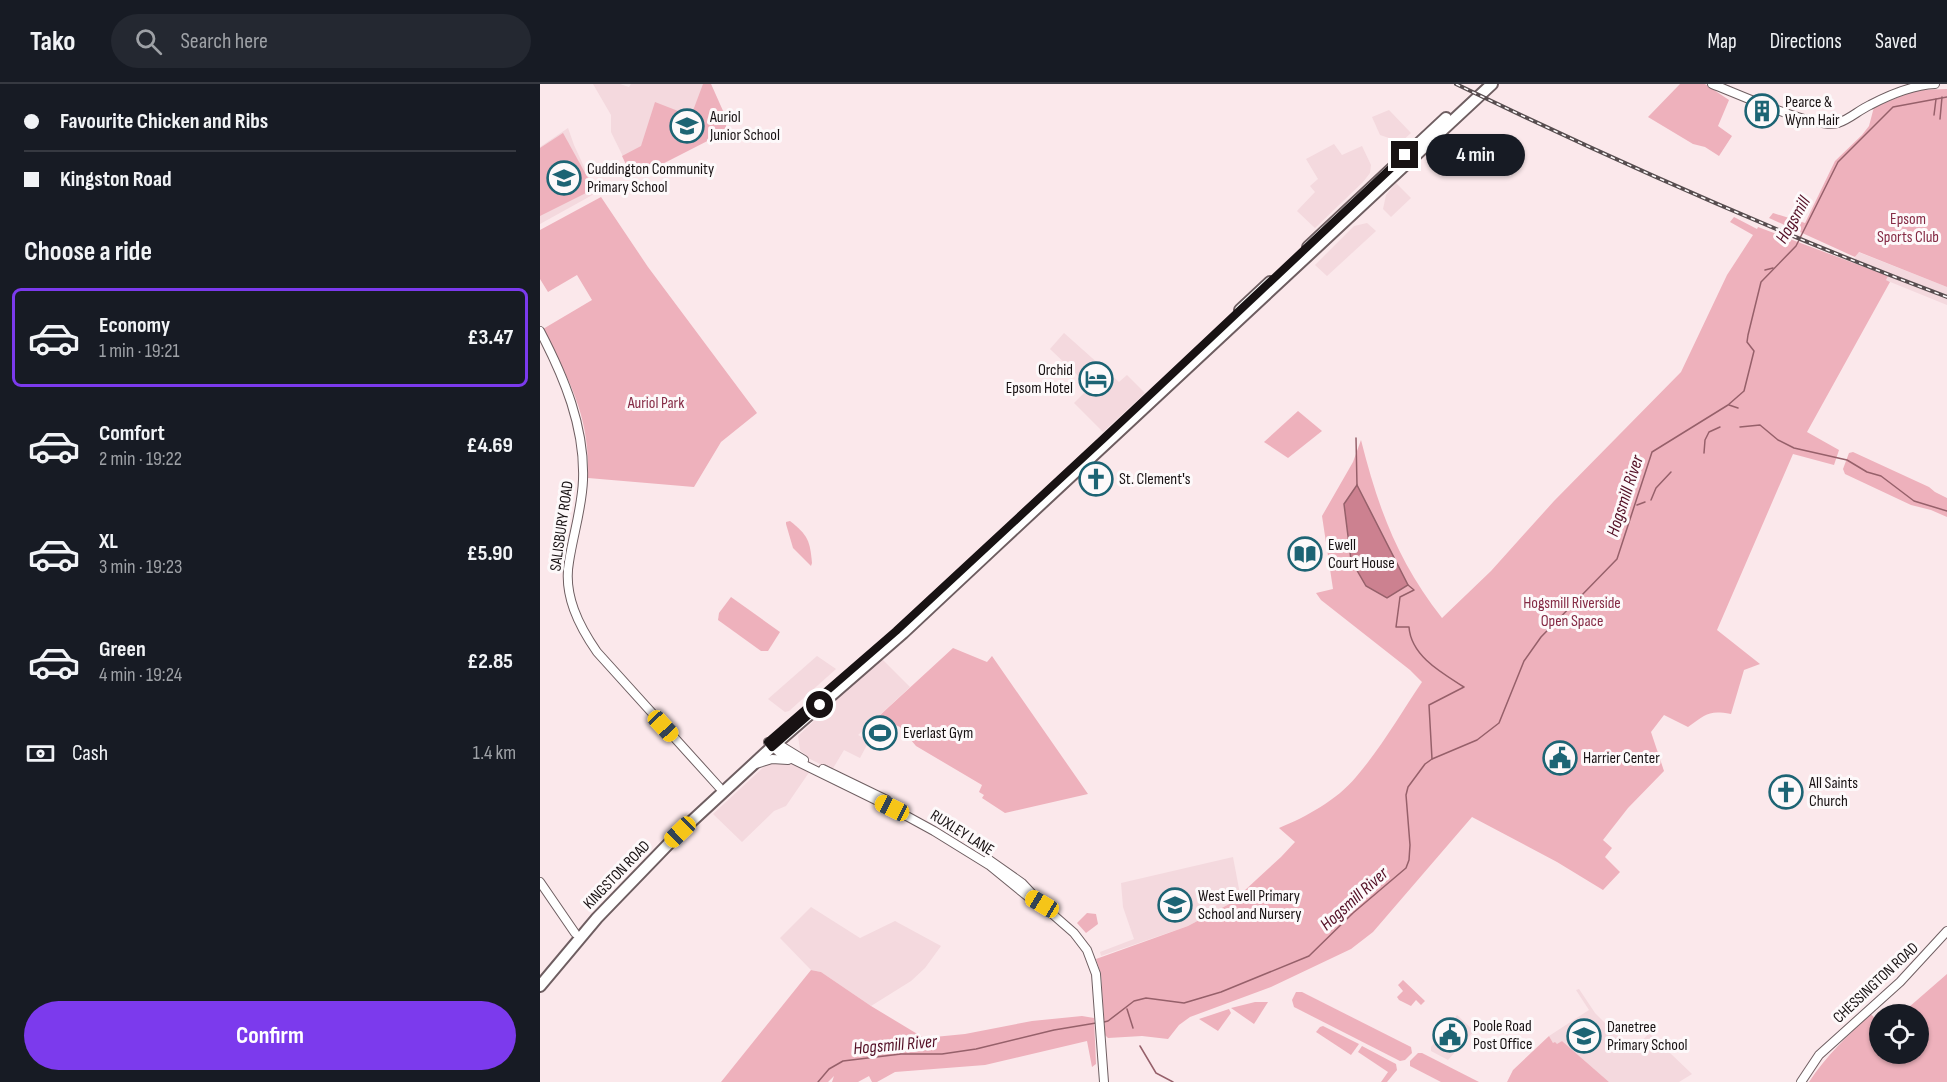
<!DOCTYPE html>
<meta charset="utf-8">
<style>
body{margin:0;font-family:"Sofia Sans Condensed",sans-serif;background:#242831;color:#f1f3f6;height:100vh;display:flex;flex-direction:column;font-size:22px;white-space:nowrap}
*{box-sizing:border-box;margin:0}
p{font-size:20px;color:#9ea1a6}
.icon{flex:none;width:33px;height:33px;fill:none;stroke:currentColor;stroke-width:2;stroke-linecap:round;stroke-linejoin:round}
.map{position:relative;flex:1;overflow:hidden}
.side{display:flex;flex-direction:column;background:#171b24;width:540px}
.side>*{flex:none}
.banner{display:grid;align-content:center;height:132px;padding:0 24px;background:#171b24}
.controls{position:absolute;left:1329px;top:920px;display:grid;gap:12px}
.controls a{display:grid;place-items:center;width:60px;height:60px;border-radius:50%;background:#171b24;box-shadow:0 2px 4px #0004;font-size:30px}
.end{position:absolute;width:27px;height:27px;margin:-14px;border:8px solid #181213;background:#fff;box-shadow:0 0 0 3px #fff}
.from{border-radius:50%}
.bubble{position:absolute;height:42px;border-radius:21px;background:#171b24;box-shadow:0 2px 4px #0004;font-size:20px;font-weight:700;line-height:42px;text-align:center}
.car{position:absolute;width:18px;height:36px;margin:-18px -9px;border-radius:8px;box-shadow:0 0 4px 2px #0007;background:linear-gradient(#f5c518 24%,#345 0 40%,#f5c518 0 76%,#345 0 86%,#f5c518 0)}
.banner b{display:flex;align-items:center;gap:21px;height:57px;font-size:22px}
.banner b+b{border-top:2px solid #363941}
.banner i{width:15px;height:15px;background:#f1f3f6}
ul{padding:0;list-style:none}
li{display:flex;align-items:center;gap:18px;height:99px;margin:0 12px 9px;padding:0 12px;border:3px solid transparent;border-radius:9px}
li div{flex:1}
li b{display:block;font-size:22px}
li em{font-style:normal;font-weight:700}
li.on{border-color:#7c3aed}
li>.icon{width:54px;height:54px;stroke-width:1.5}
h2{padding:0 24px;font-size:27px;line-height:72px}
.pay{display:flex;align-items:center;gap:15px;height:66px;padding:0 24px;font-size:22px}
.pay p{margin-inline-start:auto}
.cta{display:flex;gap:12px;margin-top:auto;padding:12px 24px}
.cta a{flex:1;height:69px;border-radius:36px;background:#7c3aed;color:#fff;font-size:24px;font-weight:700;line-height:69px;text-align:center}
header{display:flex;align-items:center;gap:36px;box-sizing:border-box;height:84px;padding:0 30px;background:#171b24;border-bottom:2px solid #363941}
header strong{font-size:28px}
nav{display:flex;gap:33px;margin-inline-start:auto;font-size:21px}
.search{width:420px;height:54px;background:#242831;display:flex;align-items:center;gap:15px;box-sizing:border-box;padding:0 21px;border-radius:33px;color:#9ea1a6;font-size:22px}
main{display:flex;flex:1;min-height:0}
.map>svg:first-child{display:block}
.built{fill:#f4d9de}
.green{fill:#eeb1bc}
.water{fill:#cc8190;stroke:#96606a;stroke-width:1.5}
.lines{fill:none;stroke-linecap:round;stroke-linejoin:round}
.stream{stroke:#96606a;stroke-width:1.5}
.secondary-casing{stroke:#6e5e61;stroke-width:10}
.highway-casing{stroke:#6e5e61;stroke-width:14}
.secondary{stroke:#fff;stroke-width:8}
.highway{stroke:#fff;stroke-width:10}
.rail-casing{stroke:#574d4f;stroke-width:4}
.rail{stroke:#fdf9fa;stroke-width:1.5;stroke-dasharray:4.5;stroke-linecap:butt}
.route{stroke:#181213;stroke-width:8}
.labels{text-anchor:middle;dominant-baseline:central;stroke-width:6;stroke-linejoin:round;paint-order:stroke}
.poi-label{font-size:16px;fill:#181213;stroke:#fdf9fa;text-anchor:start}
.park-label{font-size:16px;fill:#852b45;stroke:#fdf9fa}
.street-label{font-size:16px;fill:#181213;stroke:#fdf9fa}
.water-label{font-size:18px;font-style:italic;fill:#530f25;stroke:#fdf9fa}
</style>
<header>
<strong>Tako</strong>
<div class="search"><svg class="icon" aria-label="search" viewBox="0 0 24 24"><circle cx="10" cy="10" r="6"/><path d="M15 15l6 6"/></svg>Search here</div>
<nav><a>Map</a><a>Directions</a><a>Saved</a></nav>
</header>
<main>
<section class="side">
<div class="banner">
<b><i class="from"></i>Favourite Chicken and Ribs</b>
<b><i></i>Kingston Road</b>
</div>
<h2>Choose a ride</h2>
<ul>
<li class="on"><svg class="icon" aria-label="car" viewBox="0 0 24 24"><path d="M5 17H2v-5l4-1 3-4h7l3 4 3 1v5h-3M9 17h6M6 11h13"/><circle cx="7" cy="17" r="2"/><circle cx="17" cy="17" r="2"/></svg><div><b>Economy</b><p>1 min · 19:21</p></div><em>£3.47</em></li>
<li><svg class="icon" aria-label="car" viewBox="0 0 24 24"><path d="M5 17H2v-5l4-1 3-4h7l3 4 3 1v5h-3M9 17h6M6 11h13"/><circle cx="7" cy="17" r="2"/><circle cx="17" cy="17" r="2"/></svg><div><b>Comfort</b><p>2 min · 19:22</p></div><em>£4.69</em></li>
<li><svg class="icon" aria-label="car" viewBox="0 0 24 24"><path d="M5 17H2v-5l4-1 3-4h7l3 4 3 1v5h-3M9 17h6M6 11h13"/><circle cx="7" cy="17" r="2"/><circle cx="17" cy="17" r="2"/></svg><div><b>XL</b><p>3 min · 19:23</p></div><em>£5.90</em></li>
<li><svg class="icon" aria-label="car" viewBox="0 0 24 24"><path d="M5 17H2v-5l4-1 3-4h7l3 4 3 1v5h-3M9 17h6M6 11h13"/><circle cx="7" cy="17" r="2"/><circle cx="17" cy="17" r="2"/></svg><div><b>Green</b><p>4 min · 19:24</p></div><em>£2.85</em></li>
</ul>
<div class="pay"><svg class="icon" aria-label="cash" viewBox="0 0 24 24"><path d="M3 7h18v10H3z"/><circle cx="12" cy="12" r="2"/></svg>Cash<p>1.4 km</p></div>
<div class="cta"><a>Confirm</a></div>
</section>
<div class="map">
<svg width="1407" height="998" viewBox="0 0 1407 998">
<rect width="100%" height="100%" fill="#fbe8eb"/>
<g class="built">
<path d="M53,0H80L89,3L91,0H171L187,36L185,47L93,93L71,48V31Z"/>
<path d="M849,26L871,49L861,58L840,51L832,33Z"/>
<path d="M28,44L34,61L56,109L0,140V63Z"/>
<path d="M794,60L802,71L822,62L831,81L830,89L823,98L775,144L757,127L775,108L770,102L778,95L766,75Z"/>
<path d="M856,99L871,114L851,133L843,125L846,111Z"/>
<path d="M827,139L836,147L787,192L775,181L814,142Z"/>
<path d="M1318,168L1407,203V221L1311,182Z"/>
<path d="M524,249L579,298L587,291L605,309L563,348L534,319L550,303L510,265Z"/>
<path d="M277,572L296,585L249,627L245,628L228,615Z"/>
<path d="M341,574L370,603L318,651L329,657L320,674L304,666L292,686L268,674L260,666L258,652L309,604L308,602Z"/>
<path d="M246,677L270,687L246,722L234,727L202,758L173,730L229,678Z"/>
<path d="M693,773L700,810L691,819L648,842L561,872L560,868L594,855L583,823L581,799Z"/>
<path d="M271,823L320,854L355,837L401,862L385,884L371,897L331,922L281,888L271,886L240,854Z"/>
<path d="M1039,905L1055,929L1085,959L1088,957L1096,964L1109,949L1152,990L1139,998H1069L1022,957L1017,961L1013,959L1009,952L1049,926L1036,906Z"/>
<path d="M917,931L934,947L908,976L891,967V963Z"/>
</g>
<g class="green">
<path d="M163,0H171L187,36L185,48L97,93L91,91L82,72L101,62L115,18L151,32Z"/>
<path d="M1140,0H1165L1189,16L1178,42L1192,52L1179,72L1165,63L1153,60L1108,33Z"/>
<path d="M1407,5V203L1319,168L1315,173L1229,134L1233,129L1265,139L1295,77L1322,51L1329,42L1334,23L1376,6Z"/>
<path d="M23,49L54,105L0,132V64Z"/>
<path d="M61,113L108,183L217,329L181,358L154,403L48,394C50,332 30,298 3,245L52,216L37,191L8,208L0,195V146Z"/>
<path d="M1194,133L1217,145L1218,143L1348,192L1346,196L1350,198L1267,348L1299,366L1294,381L1253,370L1177,546L1220,580L1204,586L1191,630C1168,626 1167,630 1148,643L1124,631L1111,648L1124,687L1088,724L1063,756L1072,764L1065,773L1080,788L1063,806L1017,778L932,733L833,848L811,865L731,903L650,933L639,941L628,955L602,952L568,954L565,951L561,890L556,875L648,842L691,819L741,773L755,758L739,744C766,733 797,716 816,693C841,664 861,629 882,598L870,586L781,516L776,509L793,505L782,432L813,378L821,356C838,424 858,478 902,534L951,487L1014,417L1141,288L1187,191L1213,151L1190,138Z"/>
<path d="M758,327L782,347L748,374L724,358Z"/>
<path d="M1313,368L1389,403L1395,408L1407,414V433L1391,426L1371,421L1305,390L1303,385L1309,369Z"/>
<path d="M250,437C268,451 270,457 272,479L271,482L253,464L246,440V438Z"/>
<path d="M191,513L240,548L228,567H221L178,536L179,529Z"/>
<path d="M413,564L447,578L452,572L548,710L465,729L442,714L444,711L439,708L442,701L376,662L360,643L338,633Z"/>
<path d="M547,829L556,830L558,840L546,849L537,839Z"/>
<path d="M271,886L281,888L331,922L384,954L425,950L492,937L542,932L554,934L556,980L552,983L547,957L445,981L355,988L337,998H332L329,992L318,998H292L294,992L288,998H181Z"/>
<path d="M1407,890V998H1269C1286,972 1308,951 1331,930L1339,939L1340,969H1378V930H1361Z"/>
<path d="M863,896L885,917L881,921L876,916L871,922L859,916L857,913L863,907L858,901Z"/>
<path d="M756,908H762L871,963L872,969L865,976L860,977L754,923L752,916Z"/>
<path d="M715,918H728L714,940L691,924Z"/>
<path d="M689,925L691,929L678,947L659,935Z"/>
<path d="M783,942L819,960L811,971L776,948L780,943Z"/>
<path d="M1009,952L1013,959L1015,958L1017,960L1022,957L1069,998H967L973,986Z"/>
<path d="M822,962L856,980L857,986L847,998H841L848,988L818,968Z"/>
<path d="M878,969H882L939,998H901L870,982V977Z"/>
</g>
<path class="water" d="M817,401L868,501L847,514L826,502L811,476L804,420Z"/>
<g class="lines">
<g class="stream">
<path d="M1394,31L1396,15"/>
<path d="M1400,35L1402,13"/>
<path d="M1225,186L1233,184"/>
<path d="M1189,321L1198,324"/>
<path d="M1200,343L1220,341L1238,356L1254,364L1307,376L1327,388L1341,392L1374,417L1407,427"/>
<path d="M816,354L817,401"/>
<path d="M1164,369L1165,356L1169,348L1180,343"/>
<path d="M1111,416L1116,404L1131,388"/>
<path d="M1097,421L1105,418"/>
<path d="M868,501L874,506L860,513L856,543H869C871,572 902,589 924,603L889,621L892,675"/>
<path d="M587,925L593,944"/>
<path d="M564,938L568,937L594,917L606,914L644,919L681,908L769,872L813,829L866,784L869,776L870,761L866,711L868,703L885,680L892,675L937,656L959,639L984,577L1001,553L1077,475L1112,368L1188,321L1204,307L1214,267L1207,258L1208,251L1221,198L1256,162L1298,78L1353,23L1407,13"/>
<path d="M600,962L616,989L633,998"/>
<path d="M278,998L289,985L303,977L361,970H402L436,965L514,946L556,939"/>
</g>
<defs>
<g id="secondary">
<path d="M1172,0C1196,9 1276,46 1298,39C1310,35 1319,26 1330,21C1349,11 1374,1 1395,0"/>
<path d="M0,247C24,293 45,343 43,396C42,424 33,451 29,478C23,511 39,542 57,568L179,703"/>
<path d="M233,657L264,676"/>
<path d="M228,658L240,669L352,724L394,747L449,781L487,812L502,821L534,849L547,866L556,890L564,998"/>
<path d="M216,680L232,675L248,676"/>
<path d="M283,685L347,716"/>
<path d="M448,775L482,799L497,815"/>
<path d="M0,798L35,849"/>
<path d="M1261,998L1279,971L1360,898L1407,847"/>
</g>
<g id="highway">
<path d="M768,163L906,34"/>
<path d="M700,226L730,198"/>
<path d="M0,902L57,834L140,748L232,663L363,549L457,461L952,0"/>
</g>
</defs>
<use href="#secondary" class="secondary-casing"/>
<use href="#highway" class="highway-casing"/>
<use href="#secondary" class="secondary"/>
<use href="#highway" class="highway"/>
<defs>
<path id="rail" d="M916,0C1077,78 1240,150 1407,213"/>
</defs>
<use href="#rail" class="rail-casing"/>
<use href="#rail" class="rail"/>
</g>
<g class="lines">
<path class="route" d="M280,621L232,663L228,658L356,547L563,355L865,71"/>
</g>
<defs>
<symbol id="building-ring" viewBox="-11 -11 22 22"><circle r="9.5" fill="#fdf9fa" stroke="#1d6474" stroke-width="1.5"/><path d="M-4-6H4V6H1V3H-1V6H-4ZM-2.5-4.3h1.7v1.8h-1.7ZM.8-4.3h1.7v1.8H.8ZM-2.5-1h1.7V.8h-1.7ZM.8-1h1.7V.8H.8Z" fill="#1d6474"/></symbol>
<symbol id="school-ring" viewBox="-11 -11 22 22"><circle r="9.5" fill="#fdf9fa" stroke="#1d6474" stroke-width="1.5"/><path d="M0-5L7-2L0 1L-7-2ZM-4 1L0 2.5L4 1V4Q0 6-4 4Z" fill="#1d6474"/></symbol>
<symbol id="hotel-ring" viewBox="-11 -11 22 22"><circle r="9.5" fill="#fdf9fa" stroke="#1d6474" stroke-width="1.5"/><path d="M-6-4.5h1.5V1H6V5H4.5V3h-9V5H-6ZM-4 0a1.8 1.8 0 1 1 3.6 0ZM.5 0V-2.5h3Q6-2.5 6 0Z" fill="#1d6474"/></symbol>
<symbol id="church-ring" viewBox="-11 -11 22 22"><circle r="9.5" fill="#fdf9fa" stroke="#1d6474" stroke-width="1.5"/><path d="M-1.2-6h2.4v3.5h3.3v2.4h-3.3V6h-2.4V-.1h-3.3v-2.4h3.3Z" fill="#1d6474"/></symbol>
<symbol id="library-ring" viewBox="-11 -11 22 22"><circle r="9.5" fill="#fdf9fa" stroke="#1d6474" stroke-width="1.5"/><path d="M-6-4Q-3-5.5-.7-3.5V5Q-3 3-6 4ZM6-4Q3-5.5 .7-3.5V5Q3 3 6 4Z" fill="#1d6474"/></symbol>
<symbol id="stadium-ring" viewBox="-11 -11 22 22"><circle r="9.5" fill="#fdf9fa" stroke="#1d6474" stroke-width="1.5"/><path d="M0-5a6.5 5 0 1 0 0 10a6.5 5 0 1 0 0-10ZM-3.5-1.8h7v3.6h-7Z" fill="#1d6474"/></symbol>
<symbol id="civic-ring" viewBox="-11 -11 22 22"><circle r="9.5" fill="#fdf9fa" stroke="#1d6474" stroke-width="1.5"/><path d="M-.6-6.5H3V-4.5H.6V-3L4-1V1h2V6H-6V1h2V-1L-.6-3ZM-1.2 2.5V6h2.4V2.5Z" fill="#1d6474"/></symbol>
</defs>
<g fill-rule="evenodd">
<use href="#building-ring" x="1203" y="8" width="38" height="38"/>
<use href="#school-ring" x="128" y="23" width="38" height="38"/>
<use href="#school-ring" x="5" y="75" width="38" height="38"/>
<use href="#hotel-ring" x="537" y="276" width="38" height="38"/>
<use href="#church-ring" x="537" y="376" width="38" height="38"/>
<use href="#library-ring" x="746" y="451" width="38" height="38"/>
<use href="#stadium-ring" x="321" y="630" width="38" height="38"/>
<use href="#civic-ring" x="1001" y="655" width="38" height="38"/>
<use href="#church-ring" x="1227" y="689" width="38" height="38"/>
<use href="#school-ring" x="616" y="802" width="38" height="38"/>
<use href="#civic-ring" x="891" y="932" width="38" height="38"/>
<use href="#school-ring" x="1025" y="933" width="38" height="38"/>
</g>
<g class="labels">
<g class="poi-label">
<text x="1245" y="18">Pearce &amp;<tspan x="1245" dy="18">Wynn Hair</tspan></text>
<text x="170" y="33">Auriol<tspan x="170" dy="18">Junior School</tspan></text>
<text x="47" y="85">Cuddington Community<tspan x="47" dy="18">Primary School</tspan></text>
<text x="533" y="286" text-anchor="end">Orchid<tspan x="533" dy="18">Epsom Hotel</tspan></text>
<text x="579" y="395">St. Clement's</text>
<text x="788" y="461">Ewell<tspan x="788" dy="18">Court House</tspan></text>
<text x="363" y="649">Everlast Gym</text>
<text x="1043" y="674">Harrier Center</text>
<text x="1269" y="699">All Saints<tspan x="1269" dy="18">Church</tspan></text>
<text x="658" y="812">West Ewell Primary<tspan x="658" dy="18">School and Nursery</tspan></text>
<text x="933" y="942">Poole Road<tspan x="933" dy="18">Post Office</tspan></text>
<text x="1067" y="943">Danetree<tspan x="1067" dy="18">Primary School</tspan></text>
</g>
<g class="park-label">
<text x="1368" y="135">Epsom<tspan x="1368" dy="18">Sports Club</tspan></text>
<text x="116" y="319">Auriol Park</text>
<text x="1032" y="519">Hogsmill Riverside<tspan x="1032" dy="18">Open Space</tspan></text>
</g>
<g class="street-label">
<text transform="translate(22 442) rotate(-82)">SALISBURY ROAD</text>
<text transform="translate(422 749) rotate(32)">RUXLEY LANE</text>
<text transform="translate(77 791) rotate(-46)">KINGSTON ROAD</text>
<text transform="translate(1336 899) rotate(-43)">CHESSINGTON ROAD</text>
</g>
<g class="water-label">
<text transform="translate(1253 136) rotate(-60)">Hogsmill</text>
<text transform="translate(1085 412) rotate(-72)">Hogsmill River</text>
<text transform="translate(814 815) rotate(-42)">Hogsmill River</text>
<text transform="translate(355 961) rotate(-5)">Hogsmill River</text>
</g>
</g>
</svg>
<div class="controls">
<a><svg class="icon" aria-label="locate" viewBox="0 0 24 24"><circle cx="12" cy="12" r="6"/><path d="M12 2v4M12 18v4M2 12h4M18 12h4"/></svg></a>
</div>
<i class="end from" style="left:280px;top:621px"></i>
<i class="end" style="left:865px;top:71px"></i>
<div class="bubble" style="left:886px;top:50px;width:99px">4 min</div>
<i class="car" style="left:123px;top:642px;rotate:137deg"></i>
<i class="car" style="left:352px;top:724px;rotate:296deg"></i>
<i class="car" style="left:140px;top:748px;rotate:226deg"></i>
<i class="car" style="left:502px;top:820px;rotate:301deg"></i>
</div>
</main>
